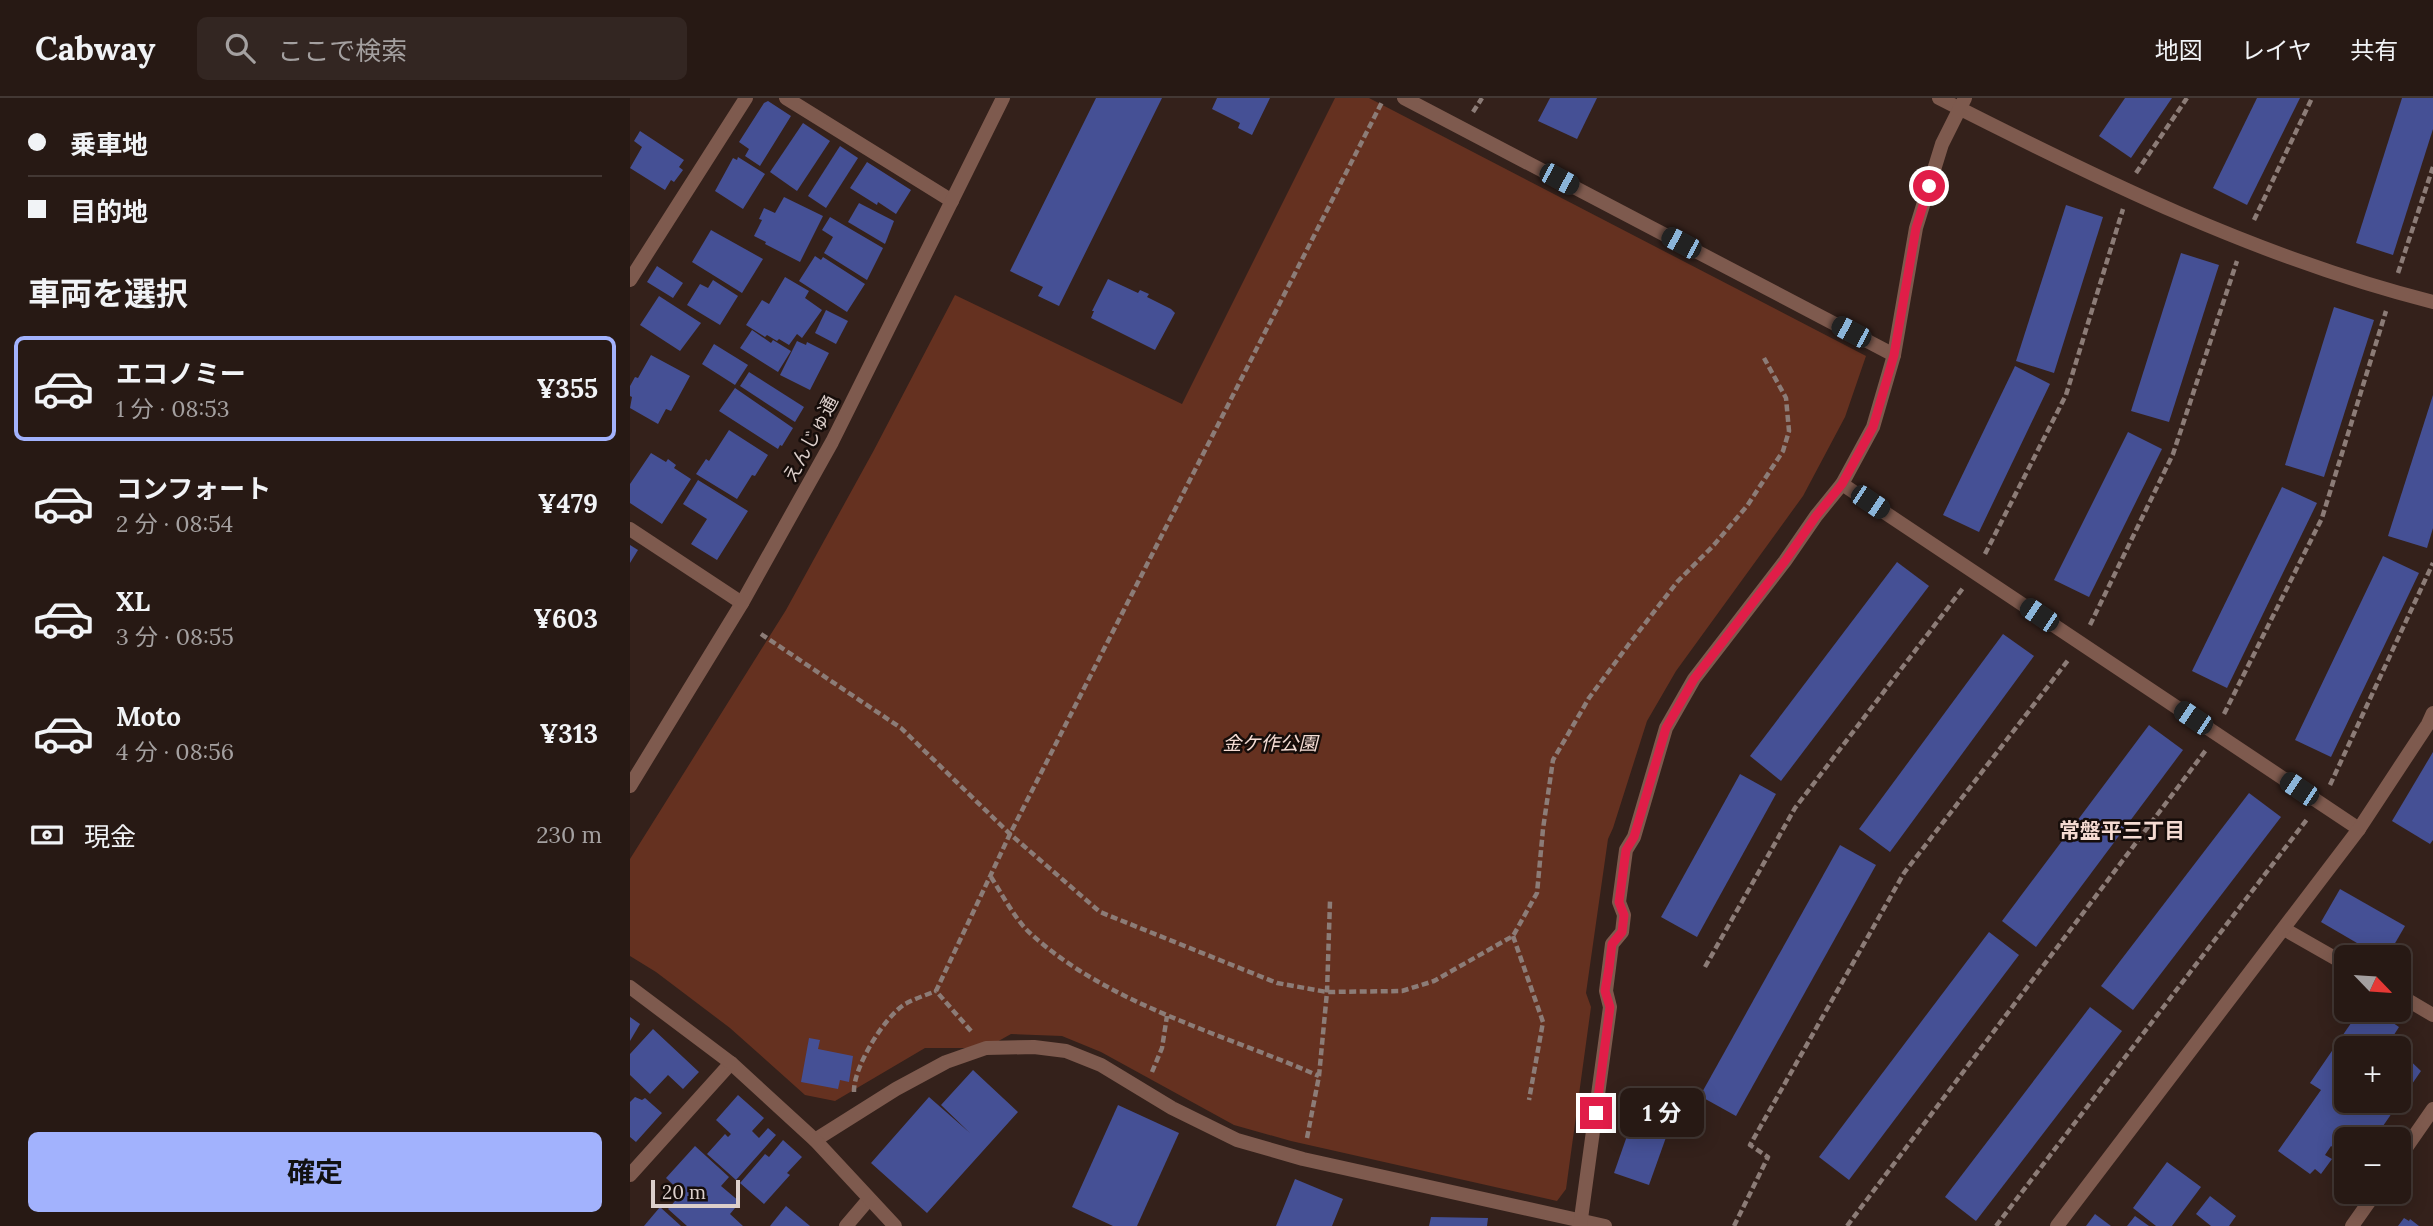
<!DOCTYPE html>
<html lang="ja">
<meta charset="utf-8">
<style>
body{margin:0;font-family:Lora,"Noto Sans JP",serif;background:#332622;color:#f1f3f6;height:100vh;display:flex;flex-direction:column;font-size:26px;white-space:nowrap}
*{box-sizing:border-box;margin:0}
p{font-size:23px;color:#a4a0a0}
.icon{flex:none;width:38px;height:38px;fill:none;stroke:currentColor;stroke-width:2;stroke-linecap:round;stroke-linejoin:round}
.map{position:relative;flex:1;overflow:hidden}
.sheet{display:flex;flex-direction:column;background:#271914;width:630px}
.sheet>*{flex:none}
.banner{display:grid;align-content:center;height:154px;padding:0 28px;background:#271914}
.needle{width:46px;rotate:115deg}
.buttons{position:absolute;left:1704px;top:847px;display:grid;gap:14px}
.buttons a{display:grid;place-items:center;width:77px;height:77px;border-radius:10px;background:#271914;box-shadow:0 4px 18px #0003,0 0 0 2px #433834;font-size:35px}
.scale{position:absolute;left:21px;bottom:18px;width:89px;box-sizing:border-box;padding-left:7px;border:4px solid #dccfcb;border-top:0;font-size:19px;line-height:24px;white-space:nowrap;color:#dccfcb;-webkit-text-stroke:5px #160d0a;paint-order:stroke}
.end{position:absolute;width:32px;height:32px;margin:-16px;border:9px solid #e11d48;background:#fff;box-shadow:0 0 0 4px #fff}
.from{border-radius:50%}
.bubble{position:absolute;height:49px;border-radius:10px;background:#271914;box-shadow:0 4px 18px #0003,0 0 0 2px #433834;font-size:23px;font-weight:700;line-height:49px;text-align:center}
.car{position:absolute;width:21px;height:42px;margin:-21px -10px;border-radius:9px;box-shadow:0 0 5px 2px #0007;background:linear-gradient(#222 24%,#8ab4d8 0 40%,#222 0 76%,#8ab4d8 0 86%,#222 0)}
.banner b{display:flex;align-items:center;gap:24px;height:66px;font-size:26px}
.banner b+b{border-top:2px solid #433834}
.banner i{width:18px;height:18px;background:#f1f3f6}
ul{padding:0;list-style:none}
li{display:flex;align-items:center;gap:21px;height:105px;margin:0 14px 10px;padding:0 14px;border:4px solid transparent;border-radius:10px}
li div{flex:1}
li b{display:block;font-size:26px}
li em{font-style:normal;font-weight:700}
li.selected{border-color:#a2b2fd}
li>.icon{width:63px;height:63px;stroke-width:1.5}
h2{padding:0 28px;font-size:32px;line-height:84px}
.pay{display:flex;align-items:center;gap:18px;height:77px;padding:0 28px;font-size:26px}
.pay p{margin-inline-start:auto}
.action{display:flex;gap:14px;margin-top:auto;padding:14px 28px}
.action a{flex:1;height:80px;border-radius:10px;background:#a2b2fd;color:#111;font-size:28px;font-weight:700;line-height:80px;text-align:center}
header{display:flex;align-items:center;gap:42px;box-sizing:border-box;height:98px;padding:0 35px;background:#271914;border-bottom:2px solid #433834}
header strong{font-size:33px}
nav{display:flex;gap:38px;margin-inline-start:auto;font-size:24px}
.search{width:490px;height:63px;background:#332622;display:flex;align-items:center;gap:18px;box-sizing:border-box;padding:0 24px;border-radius:10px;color:#a4a0a0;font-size:26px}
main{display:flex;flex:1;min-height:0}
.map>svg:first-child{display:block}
.green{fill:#653120}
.building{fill:#455095}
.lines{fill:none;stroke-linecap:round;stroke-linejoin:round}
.path{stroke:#8c7c77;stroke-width:4.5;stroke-dasharray:7 3.5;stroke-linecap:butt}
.minor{stroke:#7e5a4e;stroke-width:14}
.tertiary{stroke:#7e5a4e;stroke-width:14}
.route{stroke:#e11d48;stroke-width:9}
.labels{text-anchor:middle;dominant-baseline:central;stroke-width:5;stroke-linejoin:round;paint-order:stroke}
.street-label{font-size:19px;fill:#dccfcb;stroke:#160d0a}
.park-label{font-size:19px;font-style:italic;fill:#f4dcd4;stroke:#160d0a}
.neighbourhood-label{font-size:21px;font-weight:bold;fill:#f5dbd2;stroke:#160d0a}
</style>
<header>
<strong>Cabway</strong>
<div class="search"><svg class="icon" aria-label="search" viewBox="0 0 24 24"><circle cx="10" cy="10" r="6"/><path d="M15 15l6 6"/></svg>ここで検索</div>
<nav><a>地図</a><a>レイヤ</a><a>共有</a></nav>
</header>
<main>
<section class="sheet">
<div class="banner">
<b><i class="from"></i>乗車地</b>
<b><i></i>目的地</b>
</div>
<h2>車両を選択</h2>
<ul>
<li class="selected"><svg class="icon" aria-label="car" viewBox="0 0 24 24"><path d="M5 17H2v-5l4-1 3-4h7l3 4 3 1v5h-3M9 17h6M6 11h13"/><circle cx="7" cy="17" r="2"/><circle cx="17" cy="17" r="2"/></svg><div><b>エコノミー</b><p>1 分 · 08:53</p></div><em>¥355</em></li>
<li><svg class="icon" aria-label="car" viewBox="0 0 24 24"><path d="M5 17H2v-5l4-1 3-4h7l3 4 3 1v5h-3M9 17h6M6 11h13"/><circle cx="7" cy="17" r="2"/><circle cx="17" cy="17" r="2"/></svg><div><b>コンフォート</b><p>2 分 · 08:54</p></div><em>¥479</em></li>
<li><svg class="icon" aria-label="car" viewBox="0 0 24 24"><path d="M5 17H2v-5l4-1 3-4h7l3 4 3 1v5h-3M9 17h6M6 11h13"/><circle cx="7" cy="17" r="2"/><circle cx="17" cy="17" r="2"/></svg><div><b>XL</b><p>3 分 · 08:55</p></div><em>¥603</em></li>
<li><svg class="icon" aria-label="car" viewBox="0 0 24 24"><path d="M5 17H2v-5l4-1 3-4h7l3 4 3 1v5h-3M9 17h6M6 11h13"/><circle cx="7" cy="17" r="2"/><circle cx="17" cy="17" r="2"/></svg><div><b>Moto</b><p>4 分 · 08:56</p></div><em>¥313</em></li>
</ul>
<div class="pay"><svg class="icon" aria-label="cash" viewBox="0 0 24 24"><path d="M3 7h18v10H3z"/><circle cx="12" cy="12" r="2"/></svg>現金<p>230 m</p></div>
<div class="action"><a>確定</a></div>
</section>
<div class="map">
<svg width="1803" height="1128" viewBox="0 0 1803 1128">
<rect width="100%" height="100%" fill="#34211b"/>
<path class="green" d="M705,0H739L1236,258L1215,319L1173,398L1046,573L1017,623L983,730L978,741L956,895L961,909L936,1091L927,1103L661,1043L604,1027L471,954L432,938L381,936L356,950H295L205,1003L175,997L100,930L26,874L0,858V761L156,512L244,352L325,197L552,306Z"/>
<g class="building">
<path d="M466,0H532L429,208L408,198L413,189L380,173Z"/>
<path d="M587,0H640L622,37L608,30L610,25L582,11Z"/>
<path d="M920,0H967L947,41L908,23Z"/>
<path d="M1495,0H1542L1501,60L1469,38Z"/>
<path d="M1627,0H1670L1617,107L1583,90Z"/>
<path d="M1772,0H1803V31L1763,157L1726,145Z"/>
<path d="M138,3L161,18L130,68L115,58L119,51L109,44L134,5Z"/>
<path d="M173,25L200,43L167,93L140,74Z"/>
<path d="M10,33L54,62L49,69L53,72L44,84L41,82L35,92L0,70L12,49L4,43Z"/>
<path d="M210,48L228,60L196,110L178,98Z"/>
<path d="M108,59L135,76L113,111L85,93L103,60L107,62Z"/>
<path d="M237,64L281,92L266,116L248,104L247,107L220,90Z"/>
<path d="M154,99L193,118L170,164L135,146L136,144L124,138L132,122L129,121L134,110L145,115Z"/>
<path d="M229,105L264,123L255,146L218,124Z"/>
<path d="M1436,107L1473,119L1424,275L1386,263Z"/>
<path d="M200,119L253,150L237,182L194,155L203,139L192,132Z"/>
<path d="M81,132L133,161L112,195L62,164Z"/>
<path d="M1551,155L1589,167L1539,324L1501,313Z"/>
<path d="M185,158L191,162L193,159L235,186L217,214L169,183Z"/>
<path d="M27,168L53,185L43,200L17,184Z"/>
<path d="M155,179L179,193L175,200L192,212L172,240L167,236L159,247L149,241L147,243L137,237L135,239L116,227L132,202L139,206Z"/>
<path d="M478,181L508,195L510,192L519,196L517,199L541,211L545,215L525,252L461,220L464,213H462Z"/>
<path d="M83,182L108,198L90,227L57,207L70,186L78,190Z"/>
<path d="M29,198L71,225L50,253L10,227Z"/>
<path d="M1704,209L1744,222L1694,379L1655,367Z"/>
<path d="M196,212L218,223L206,246L185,235Z"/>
<path d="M122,232L141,245L143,242L161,253L148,274L110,250Z"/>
<path d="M167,243L176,247L177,244L199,255L180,292L150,277Z"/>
<path d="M84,246L118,267L105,287L72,266Z"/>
<path d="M21,257L60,278L41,313L36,311L28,326L0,310L2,299L0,298V288L5,279L8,280Z"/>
<path d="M1385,268L1420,286L1349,434L1313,417Z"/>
<path d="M119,274L174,309L165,324L110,288Z"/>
<path d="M105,290L163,330L152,348L150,347L148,351L89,313Z"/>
<path d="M1803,297V430L1797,450L1758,438Z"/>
<path d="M99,332L138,357L125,378L122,377L107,401L66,376L76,361L79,363Z"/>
<path d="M1498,334L1532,351L1459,499L1424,482Z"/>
<path d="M21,355L36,364L38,361L46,367L44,370L61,381L32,426L0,405V386Z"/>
<path d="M68,382L118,413L87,462L61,446L77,421L53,406Z"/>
<path d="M1652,389L1687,405L1597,590L1562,573Z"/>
<path d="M0,447L8,452L0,465Z"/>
<path d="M1753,458L1789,475L1701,659L1665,642Z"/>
<path d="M1267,464L1299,488L1151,683L1120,658Z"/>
<path d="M1373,536L1404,558L1260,754L1229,731Z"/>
<path d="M1519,627L1553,652L1406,849L1372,823Z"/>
<path d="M1803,654V742L1800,746L1762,723Z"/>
<path d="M1110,676L1146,696L1067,839L1031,819Z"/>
<path d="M1619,695L1651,719L1503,912L1471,888Z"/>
<path d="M1210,747L1246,767L1106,1018L1070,998Z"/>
<path d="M1710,791L1775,828L1757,859H1751L1691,824Z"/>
<path d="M1359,834L1389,857L1219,1082L1189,1059Z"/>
<path d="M1460,909L1492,933L1346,1123L1315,1099Z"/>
<path d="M1730,912H1744L1769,929L1760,943L1767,950H1717V1003H1769V952L1791,973L1744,1041H1717V1058L1701,1048L1695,1057L1702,1061L1691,1076L1685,1071L1680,1076L1648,1053L1691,992L1680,985Z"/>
<path d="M0,919L10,926L0,943Z"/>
<path d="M23,931L69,974L53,991L38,977L20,996L0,977V956Z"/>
<path d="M179,940L190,942L188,951L223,958L219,984L210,982L208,991L171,984Z"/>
<path d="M343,972L388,1014L297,1115L241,1065L299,999L340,1035L311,1007Z"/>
<path d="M108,997L134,1020L122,1033L129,1040L138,1030L146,1037L106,1082L77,1056L95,1036L98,1039L101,1036L86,1022Z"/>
<path d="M5,999L12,1002L15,1000L32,1015L6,1044L0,1039V1004Z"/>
<path d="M488,1007L549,1035L507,1128H483L442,1109Z"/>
<path d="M1004,1018L1039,1031L1019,1087L984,1075Z"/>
<path d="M153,1042L172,1059L157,1075L160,1077L134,1106L110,1085L135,1056L139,1059Z"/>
<path d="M65,1048L99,1079L91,1088L110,1104L100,1116L113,1128H57L38,1111L52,1095L36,1080Z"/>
<path d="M1537,1064L1571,1089L1542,1128H1526L1503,1110Z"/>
<path d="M665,1081L713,1101L702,1128H646Z"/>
<path d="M1580,1098L1606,1118L1599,1128H1581L1566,1116Z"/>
<path d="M156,1108L180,1128H140Z"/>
<path d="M30,1109L51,1128H14Z"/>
<path d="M1465,1116L1481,1128H1456Z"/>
<path d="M1505,1118L1519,1128H1497Z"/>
<path d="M801,1119L858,1120L857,1128H799Z"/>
<path d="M1774,1120L1779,1123L1780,1121L1789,1128H1768Z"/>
</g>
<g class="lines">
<g class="path">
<path d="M843,14L852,0"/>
<path d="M1506,75L1557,0"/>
<path d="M1624,122L1682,0"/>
<path d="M1768,175L1803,69"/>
<path d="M1355,456L1436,297L1493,111"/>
<path d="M1460,527L1543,356L1607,163"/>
<path d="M131,536L271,630L380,736L470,814L647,885L697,894L772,893L804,883L883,838L907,795L913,731L923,662L959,600L999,546L1048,483L1083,448L1117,408L1153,353L1159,333L1156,300L1134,260"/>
<path d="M1594,616L1692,420L1756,213"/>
<path d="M1700,687L1803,465"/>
<path d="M361,779C372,796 386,823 401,836C479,907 594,936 689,978"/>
<path d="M883,838L913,924L899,1002"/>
<path d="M1075,869L1165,710L1333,490"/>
<path d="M341,933L306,893L380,736L752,4"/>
<path d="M522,974L532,950L537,918"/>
<path d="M224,994C223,970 254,919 275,906C284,901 296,897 306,893"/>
<path d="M677,1040L689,978L697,894L700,803"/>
<path d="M1104,1128L1138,1059L1120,1047L1274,775L1439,561"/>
<path d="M1217,1128L1576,652"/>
<path d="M1366,1128L1678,720"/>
</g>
<g class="minor">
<path d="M774,0L1264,257"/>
<path d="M1309,0C1468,81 1629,160 1803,204"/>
<path d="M0,182L116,0"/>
<path d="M1212,386L1729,731"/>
<path d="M0,431L112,505"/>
<path d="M1654,831L1717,867"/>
<path d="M1769,897L1803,917"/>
<path d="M185,1042L266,991L316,964L356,950L404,949L436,953L471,967L542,1010L607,1042L673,1061L975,1128"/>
<path d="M1769,1060L1803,1011"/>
<path d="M0,1077L101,965"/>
<path d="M216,1128L239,1101"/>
<path d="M950,1128L980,909L976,893L982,846L992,834L994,817L989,804L996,752L1004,739L1036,630L1064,581L1155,463L1186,418L1212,386L1243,329L1264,257L1286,130L1312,46L1335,0"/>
<path d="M1427,1128L1729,731L1798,626L1803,615"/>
<path d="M1722,1128L1746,1094"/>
</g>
<g class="tertiary">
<path d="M156,0L322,103"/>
<path d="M0,688L112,505L202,344L373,0"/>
<path d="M0,889L101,965L185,1042L265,1128"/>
</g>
</g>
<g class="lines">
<path class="route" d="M966,1015L980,909L975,893L979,870L982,846L992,834L994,817L989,804L996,752L1004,739L1036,630L1064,581L1155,463L1186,418L1212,386L1243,329L1264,257L1286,130L1299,88"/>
</g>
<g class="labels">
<g class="street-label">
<text transform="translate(180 341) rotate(-62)">えんじゅ通</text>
</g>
<g class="park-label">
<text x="640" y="645">金ケ作公園</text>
</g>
<g class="neighbourhood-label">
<text x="1492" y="732">常盤平三丁目</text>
</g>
</g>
</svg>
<div class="buttons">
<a><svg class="needle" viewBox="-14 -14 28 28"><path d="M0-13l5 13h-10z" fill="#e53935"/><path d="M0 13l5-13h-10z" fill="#a4a0a0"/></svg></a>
<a>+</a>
<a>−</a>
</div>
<div class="scale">20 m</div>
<i class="end from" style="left:1299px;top:88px"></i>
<i class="end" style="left:966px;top:1015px"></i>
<div class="bubble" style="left:990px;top:990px;width:84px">1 分</div>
<i class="car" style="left:929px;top:81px;rotate:118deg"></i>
<i class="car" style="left:1051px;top:145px;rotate:298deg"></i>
<i class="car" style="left:1221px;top:234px;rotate:298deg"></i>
<i class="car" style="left:1240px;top:404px;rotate:124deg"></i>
<i class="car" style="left:1409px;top:517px;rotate:304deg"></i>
<i class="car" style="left:1563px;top:620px;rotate:304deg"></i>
<i class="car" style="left:1669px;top:691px;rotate:304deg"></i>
</div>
</main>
